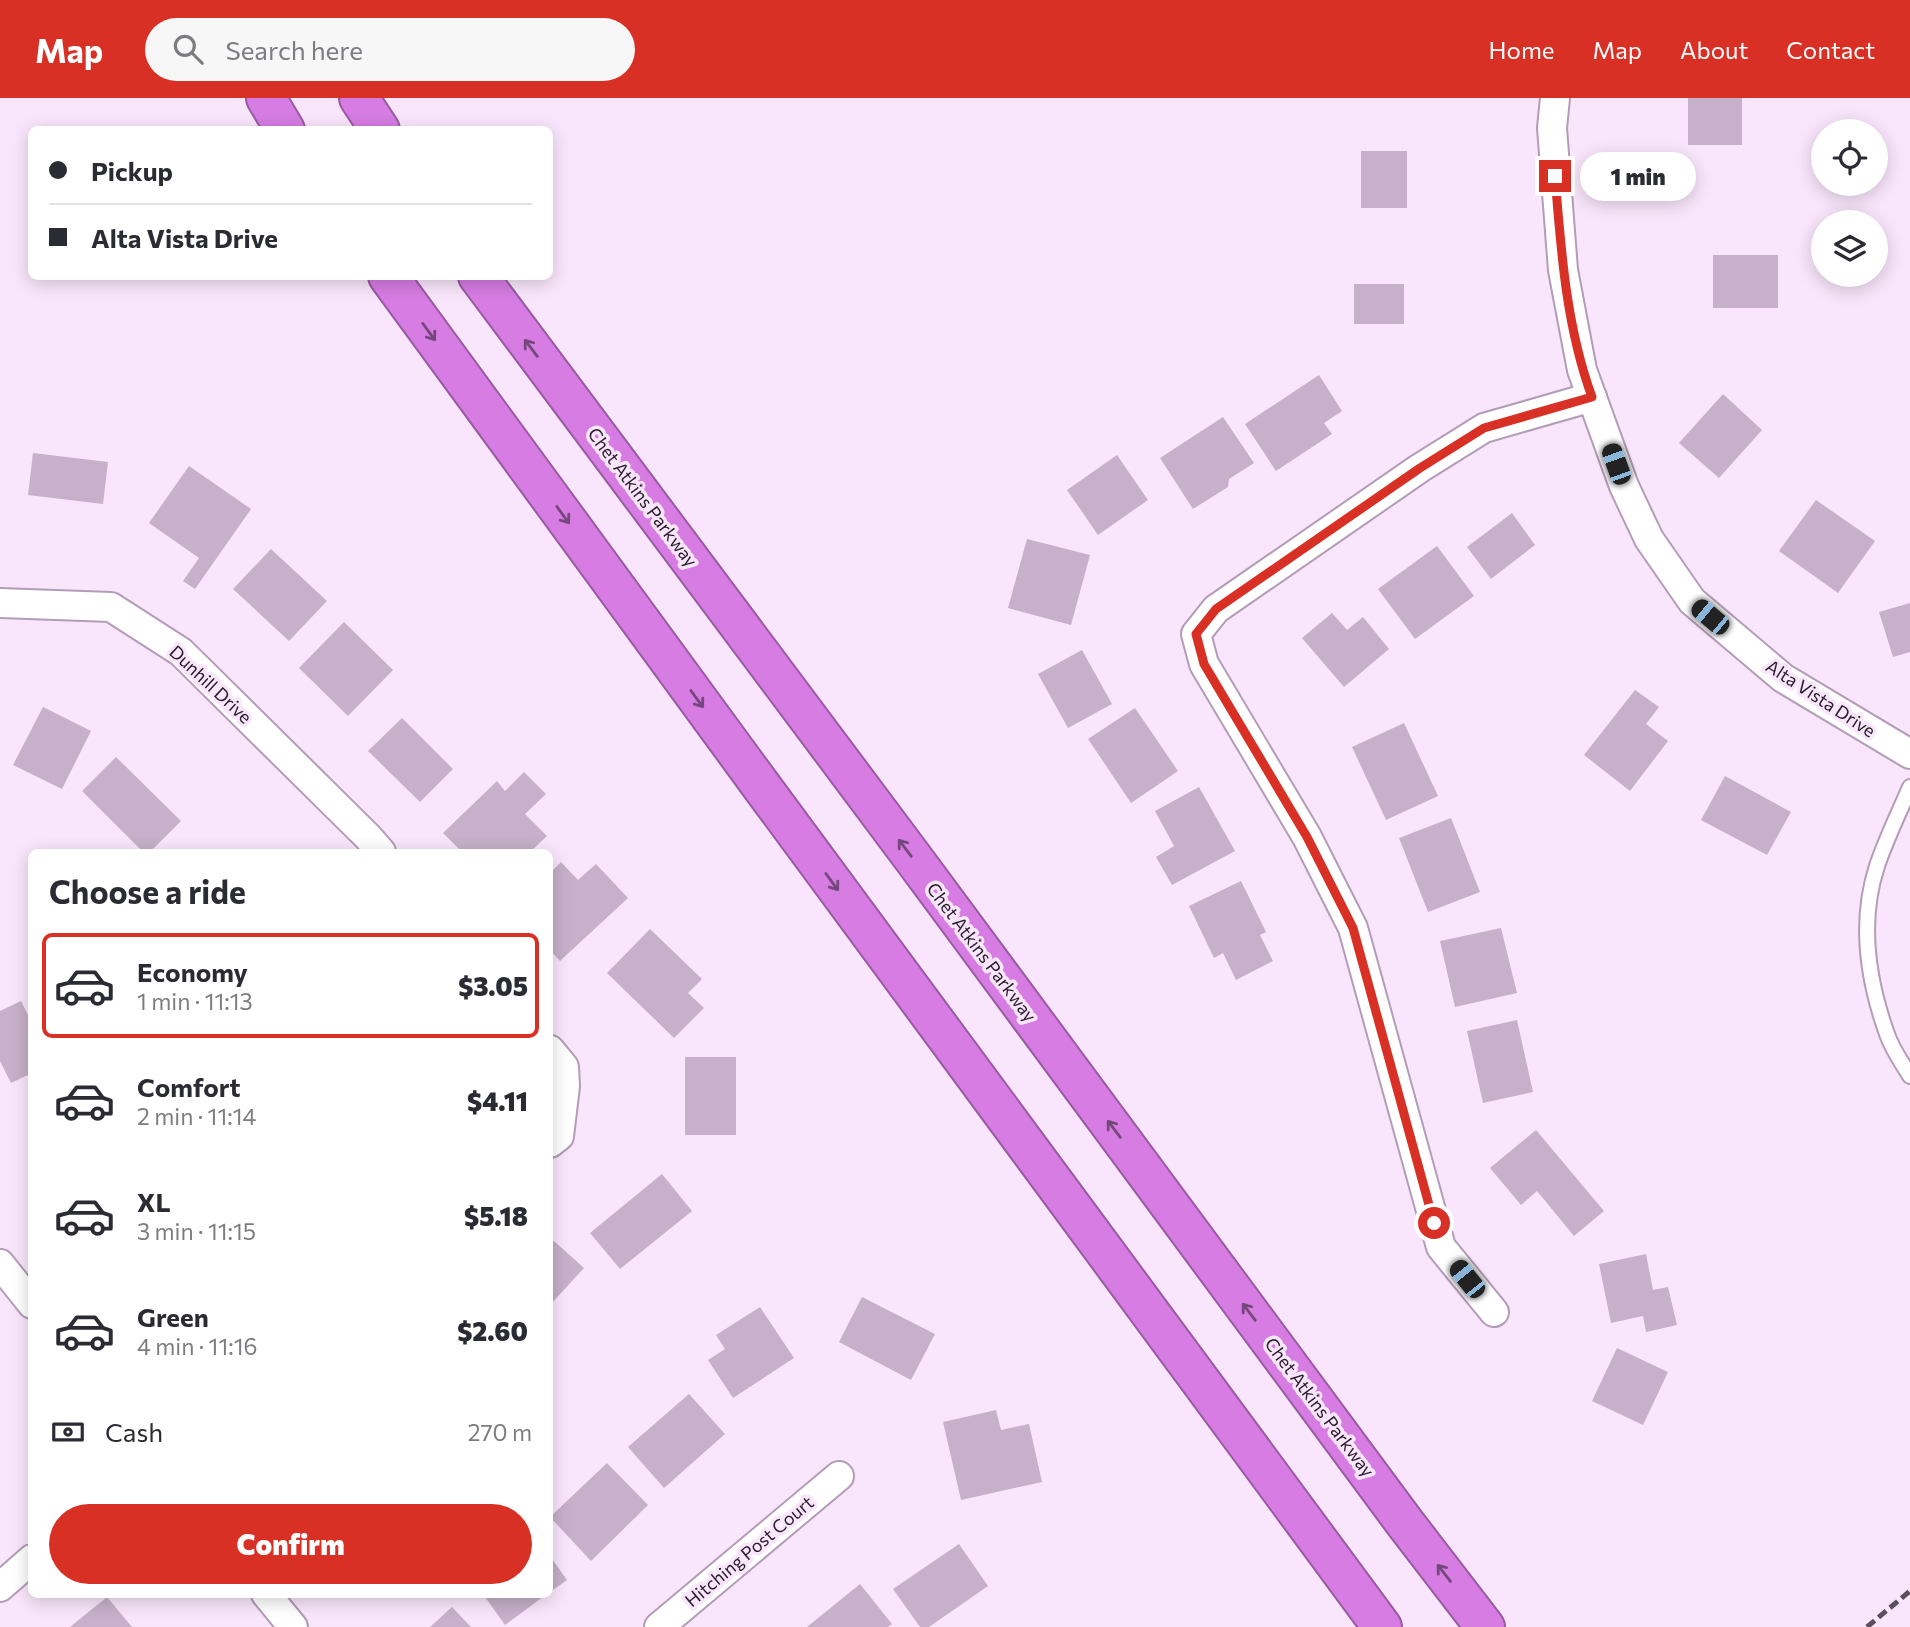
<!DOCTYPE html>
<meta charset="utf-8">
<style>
body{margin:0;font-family:Commissioner,sans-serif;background:#f7f7f7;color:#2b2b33;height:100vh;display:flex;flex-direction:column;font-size:26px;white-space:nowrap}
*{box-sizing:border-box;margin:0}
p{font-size:23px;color:#7c7c81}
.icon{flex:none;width:38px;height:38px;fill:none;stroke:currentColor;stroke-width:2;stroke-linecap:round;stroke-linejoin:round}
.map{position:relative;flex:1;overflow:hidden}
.side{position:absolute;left:28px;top:751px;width:525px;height:749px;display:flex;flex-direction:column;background:#fff;border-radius:10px;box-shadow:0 4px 18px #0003}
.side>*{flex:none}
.banner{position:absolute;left:28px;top:28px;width:525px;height:154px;border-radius:10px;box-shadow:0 4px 18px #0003;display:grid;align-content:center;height:154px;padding:0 21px;background:#fff}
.tools{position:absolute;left:1811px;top:21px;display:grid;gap:14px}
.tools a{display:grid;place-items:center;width:77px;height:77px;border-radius:50%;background:#fff;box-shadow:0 4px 18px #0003;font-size:35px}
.end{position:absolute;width:32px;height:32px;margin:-16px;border:9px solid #d93025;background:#fff;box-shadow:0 0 0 4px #fff}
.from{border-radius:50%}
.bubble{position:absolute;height:49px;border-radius:24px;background:#fff;box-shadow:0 4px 18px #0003;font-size:23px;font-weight:800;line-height:49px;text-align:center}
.car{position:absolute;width:21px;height:42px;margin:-21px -10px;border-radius:9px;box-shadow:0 0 5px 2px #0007;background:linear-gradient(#222 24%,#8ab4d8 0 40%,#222 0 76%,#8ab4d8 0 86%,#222 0)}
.banner b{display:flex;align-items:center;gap:24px;height:66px;font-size:26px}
.banner b+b{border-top:2px solid #e1e1e2}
.banner i{width:18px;height:18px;background:#2b2b33}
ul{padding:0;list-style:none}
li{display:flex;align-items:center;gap:21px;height:105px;margin:0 14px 10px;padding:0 7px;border:4px solid transparent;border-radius:10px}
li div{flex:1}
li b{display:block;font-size:26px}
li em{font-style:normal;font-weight:800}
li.active{border-color:#d93025}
li>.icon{width:63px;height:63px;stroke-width:1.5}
h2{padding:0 21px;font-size:32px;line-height:84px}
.pay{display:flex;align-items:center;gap:18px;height:77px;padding:0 21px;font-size:26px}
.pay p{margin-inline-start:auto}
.primary-button{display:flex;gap:14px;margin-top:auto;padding:14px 21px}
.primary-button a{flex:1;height:80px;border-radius:42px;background:#d93025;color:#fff;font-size:28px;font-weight:800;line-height:80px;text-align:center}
header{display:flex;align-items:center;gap:42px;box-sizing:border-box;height:98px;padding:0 35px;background:#d93025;color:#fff}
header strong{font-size:33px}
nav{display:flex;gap:38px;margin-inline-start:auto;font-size:24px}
.search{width:490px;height:63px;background:#f7f7f7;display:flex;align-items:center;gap:18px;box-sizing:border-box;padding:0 24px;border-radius:38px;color:#7c7c81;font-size:26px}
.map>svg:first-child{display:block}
.building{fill:#c7b0ca}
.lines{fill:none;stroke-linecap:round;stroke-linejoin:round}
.lane-casing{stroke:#b39cb7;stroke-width:18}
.street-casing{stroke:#b39cb7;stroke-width:32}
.highway-casing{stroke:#985ba1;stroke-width:42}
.lane{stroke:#fff;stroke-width:14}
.street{stroke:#fff;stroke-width:28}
.highway{stroke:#d67ce3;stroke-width:38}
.rail{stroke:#5b4f5c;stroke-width:5;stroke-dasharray:10 5;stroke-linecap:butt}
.oneway{stroke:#75487c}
.route{stroke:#d93025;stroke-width:9}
.labels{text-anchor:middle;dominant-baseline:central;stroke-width:7;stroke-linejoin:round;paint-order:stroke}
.street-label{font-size:18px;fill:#261d27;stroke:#fae6fc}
</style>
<header>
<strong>Map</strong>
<div class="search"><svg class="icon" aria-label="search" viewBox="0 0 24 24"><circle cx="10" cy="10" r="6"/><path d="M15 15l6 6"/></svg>Search here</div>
<nav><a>Home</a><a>Map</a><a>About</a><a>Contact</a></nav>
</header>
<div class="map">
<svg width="1910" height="1529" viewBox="0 0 1910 1529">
<rect width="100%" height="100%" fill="#fae6fc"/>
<g class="building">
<rect x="1688" y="0" width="54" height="47"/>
<rect x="1361" y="53" width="46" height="57"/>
<rect x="1713" y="157" width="65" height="53"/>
<rect x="1354" y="186" width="50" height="40"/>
<path d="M1319,277L1342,313L1324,325L1332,336L1276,373L1245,326Z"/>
<path d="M1723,296L1762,332L1719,380L1679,345Z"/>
<path d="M1223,319L1254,365L1229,381L1228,389L1193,411L1160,360Z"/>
<path d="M33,355L108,364L103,406L28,397Z"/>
<path d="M1117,357L1148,402L1098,437L1067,392Z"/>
<path d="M189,368L251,411L195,491L183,483L199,460L149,425Z"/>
<path d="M1816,402L1875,443L1838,495L1779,453Z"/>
<path d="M1512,415L1535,447L1491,481L1467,449Z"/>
<path d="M1027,441L1090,457L1071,527L1008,510Z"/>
<path d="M1437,448L1474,498L1415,541L1378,491Z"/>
<path d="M271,451L327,503L289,543L233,491Z"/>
<path d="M1910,505V554L1893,559L1879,514Z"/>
<path d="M1332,515L1347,532L1363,519L1389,551L1344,589L1302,540Z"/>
<path d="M344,524L393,572L348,618L299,570Z"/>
<path d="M1082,552L1112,606L1068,630L1038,576Z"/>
<path d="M1635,592L1659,609L1646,626L1668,643L1630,693L1584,657Z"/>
<path d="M43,609L91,633L62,691L13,667Z"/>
<path d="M1135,610L1178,673L1131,705L1088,641Z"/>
<path d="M402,620L453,671L420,704L368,653Z"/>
<path d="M1404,625L1438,698L1386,722L1352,649Z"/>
<path d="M116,659L181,723L150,754H143L82,693Z"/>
<path d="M524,674L546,696L525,716L547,738L530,754H462L443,735L497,683L505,693Z"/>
<path d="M1725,678L1791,714L1767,757L1701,722Z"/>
<path d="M1199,689L1235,753L1172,787L1156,759L1174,748L1155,713Z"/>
<path d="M1451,720L1480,794L1428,814L1399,740Z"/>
<path d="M561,764L578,782L596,766L628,800L560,863L550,852V775Z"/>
<path d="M1241,783L1266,834L1260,837L1273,863L1236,882L1223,855L1214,860L1189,808Z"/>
<path d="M1501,830L1517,895L1455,909L1440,843Z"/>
<path d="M650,831L702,881L688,895L704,910L674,940L607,875Z"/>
<path d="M21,903L32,925V975L11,985L0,963V913Z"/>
<path d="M1517,922L1533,994L1483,1005L1467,933Z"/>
<rect x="685" y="959" width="51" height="78"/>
<rect x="28" y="1011" width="4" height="43"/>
<path d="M1536,1032L1604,1113L1574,1138L1537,1093L1521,1107L1490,1070Z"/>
<path d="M662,1076L692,1113L620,1171L590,1135Z"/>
<path d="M554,1143L584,1170L550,1207V1148Z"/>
<path d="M1646,1156L1653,1192L1668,1189L1677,1227L1646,1234L1643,1218L1611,1225L1599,1166Z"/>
<path d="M862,1199L935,1236L911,1282L839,1244Z"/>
<path d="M760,1209L794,1260L733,1300L708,1262L725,1251L716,1237Z"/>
<path d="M1617,1250L1668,1274L1643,1327L1592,1303Z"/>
<path d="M689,1296L725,1336L664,1390L628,1349Z"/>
<path d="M996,1312L1001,1332L1029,1326L1042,1384L961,1402L943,1324Z"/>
<path d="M607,1365L648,1407L591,1463L550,1419Z"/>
<path d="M959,1446L988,1488L929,1529H920L893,1491Z"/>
<path d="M550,1458L567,1482L550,1494Z"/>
<path d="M860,1486L892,1526L888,1529H807Z"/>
<path d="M483,1496H547L505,1527Z"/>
<path d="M107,1499L132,1529H70Z"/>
<path d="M452,1509L471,1529H430Z"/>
</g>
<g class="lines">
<defs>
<path id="lane" d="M1910,689C1899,715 1886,741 1877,768C1859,823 1868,883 1887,936C1892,951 1902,965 1910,978"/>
<g id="street">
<path d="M1555,0L1552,30L1563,172L1582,272L1624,388L1649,441L1692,503L1783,580L1910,656"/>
<path d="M0,505L111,509L181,554L368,739L381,754"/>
<path d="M550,952L564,969L565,988L559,1038L550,1045"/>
<path d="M0,1166L32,1206"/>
<path d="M1494,1214L1441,1149L1353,830L1307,739L1204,566L1196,536L1216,511L1420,370L1484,330L1592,299"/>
<path d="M0,1489L32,1461"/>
<path d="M266,1496L293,1529"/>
<path d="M659,1529L839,1378"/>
</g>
<g id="highway">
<path d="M266,0L285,32"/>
<path d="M359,0L380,32"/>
<path d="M388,178L762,689L1382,1529"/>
<path d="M478,178L916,764L1405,1425L1485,1529"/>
</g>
</defs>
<use href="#lane" class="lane-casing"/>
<use href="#street" class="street-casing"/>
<use href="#highway" class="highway-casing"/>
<use href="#lane" class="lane"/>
<use href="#street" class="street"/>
<use href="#highway" class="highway"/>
<path class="rail" d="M1867,1529L1910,1493"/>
</g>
<defs><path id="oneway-shaft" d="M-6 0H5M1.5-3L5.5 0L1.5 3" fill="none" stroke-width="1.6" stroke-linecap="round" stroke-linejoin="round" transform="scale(1.75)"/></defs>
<g class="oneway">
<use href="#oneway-shaft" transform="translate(429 234) rotate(54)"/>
<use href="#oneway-shaft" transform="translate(531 250) rotate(-127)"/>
<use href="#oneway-shaft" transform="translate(563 417) rotate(54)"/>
<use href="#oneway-shaft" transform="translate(697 601) rotate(54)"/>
<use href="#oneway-shaft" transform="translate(905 750) rotate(-127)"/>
<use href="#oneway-shaft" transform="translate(832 784) rotate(54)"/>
<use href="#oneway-shaft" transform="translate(1114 1031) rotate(-127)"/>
<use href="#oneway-shaft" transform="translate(1249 1214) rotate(-127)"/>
<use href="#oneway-shaft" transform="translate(1444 1475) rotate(-128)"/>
</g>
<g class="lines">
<path class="route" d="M1434,1125L1353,830L1307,739L1204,566L1196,536L1216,511L1420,370L1484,330L1592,299C1566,228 1561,152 1555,78"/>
</g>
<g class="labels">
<g class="street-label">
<text transform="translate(643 399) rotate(53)">Chet Atkins Parkway</text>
<text transform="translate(211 586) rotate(43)">Dunhill Drive</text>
<text transform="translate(1821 600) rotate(33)">Alta Vista Drive</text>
<text transform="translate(982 854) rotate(53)">Chet Atkins Parkway</text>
<text transform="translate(1320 1309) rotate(53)">Chet Atkins Parkway</text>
<text transform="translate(749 1453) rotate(-40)">Hitching Post Court</text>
</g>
</g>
</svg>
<div class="tools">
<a><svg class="icon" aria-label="locate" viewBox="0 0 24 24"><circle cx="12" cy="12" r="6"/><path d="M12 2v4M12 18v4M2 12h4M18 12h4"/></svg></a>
<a><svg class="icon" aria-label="layers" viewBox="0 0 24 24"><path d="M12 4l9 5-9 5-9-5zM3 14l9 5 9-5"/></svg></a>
</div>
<i class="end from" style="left:1434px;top:1125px"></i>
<i class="end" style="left:1555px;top:78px"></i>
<div class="bubble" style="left:1580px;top:54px;width:116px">1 min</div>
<i class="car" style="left:1616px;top:366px;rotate:340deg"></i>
<i class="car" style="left:1710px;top:519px;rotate:310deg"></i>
<i class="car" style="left:1467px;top:1181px;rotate:321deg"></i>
<div class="banner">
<b><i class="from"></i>Pickup</b>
<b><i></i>Alta Vista Drive</b>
</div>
<section class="side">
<h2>Choose a ride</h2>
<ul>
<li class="active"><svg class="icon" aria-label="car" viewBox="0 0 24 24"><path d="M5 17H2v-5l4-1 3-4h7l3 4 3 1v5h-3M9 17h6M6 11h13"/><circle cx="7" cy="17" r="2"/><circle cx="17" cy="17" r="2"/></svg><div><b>Economy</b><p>1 min · 11:13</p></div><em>$3.05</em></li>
<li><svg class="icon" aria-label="car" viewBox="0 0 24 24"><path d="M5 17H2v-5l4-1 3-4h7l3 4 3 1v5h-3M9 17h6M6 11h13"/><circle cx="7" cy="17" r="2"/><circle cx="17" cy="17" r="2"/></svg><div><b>Comfort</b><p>2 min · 11:14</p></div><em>$4.11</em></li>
<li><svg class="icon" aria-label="car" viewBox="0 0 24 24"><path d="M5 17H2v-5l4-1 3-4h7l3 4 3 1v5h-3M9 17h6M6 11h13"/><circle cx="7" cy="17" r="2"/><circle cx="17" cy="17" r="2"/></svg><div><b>XL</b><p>3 min · 11:15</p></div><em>$5.18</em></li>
<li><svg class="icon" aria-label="car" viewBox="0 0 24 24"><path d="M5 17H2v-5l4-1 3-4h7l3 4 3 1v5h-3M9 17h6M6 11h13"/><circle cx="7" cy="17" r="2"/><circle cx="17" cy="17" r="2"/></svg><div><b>Green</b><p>4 min · 11:16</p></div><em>$2.60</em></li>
</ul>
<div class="pay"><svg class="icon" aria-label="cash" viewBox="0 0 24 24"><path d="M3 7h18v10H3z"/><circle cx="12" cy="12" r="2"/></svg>Cash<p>270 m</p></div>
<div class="primary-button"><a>Confirm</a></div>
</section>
</div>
